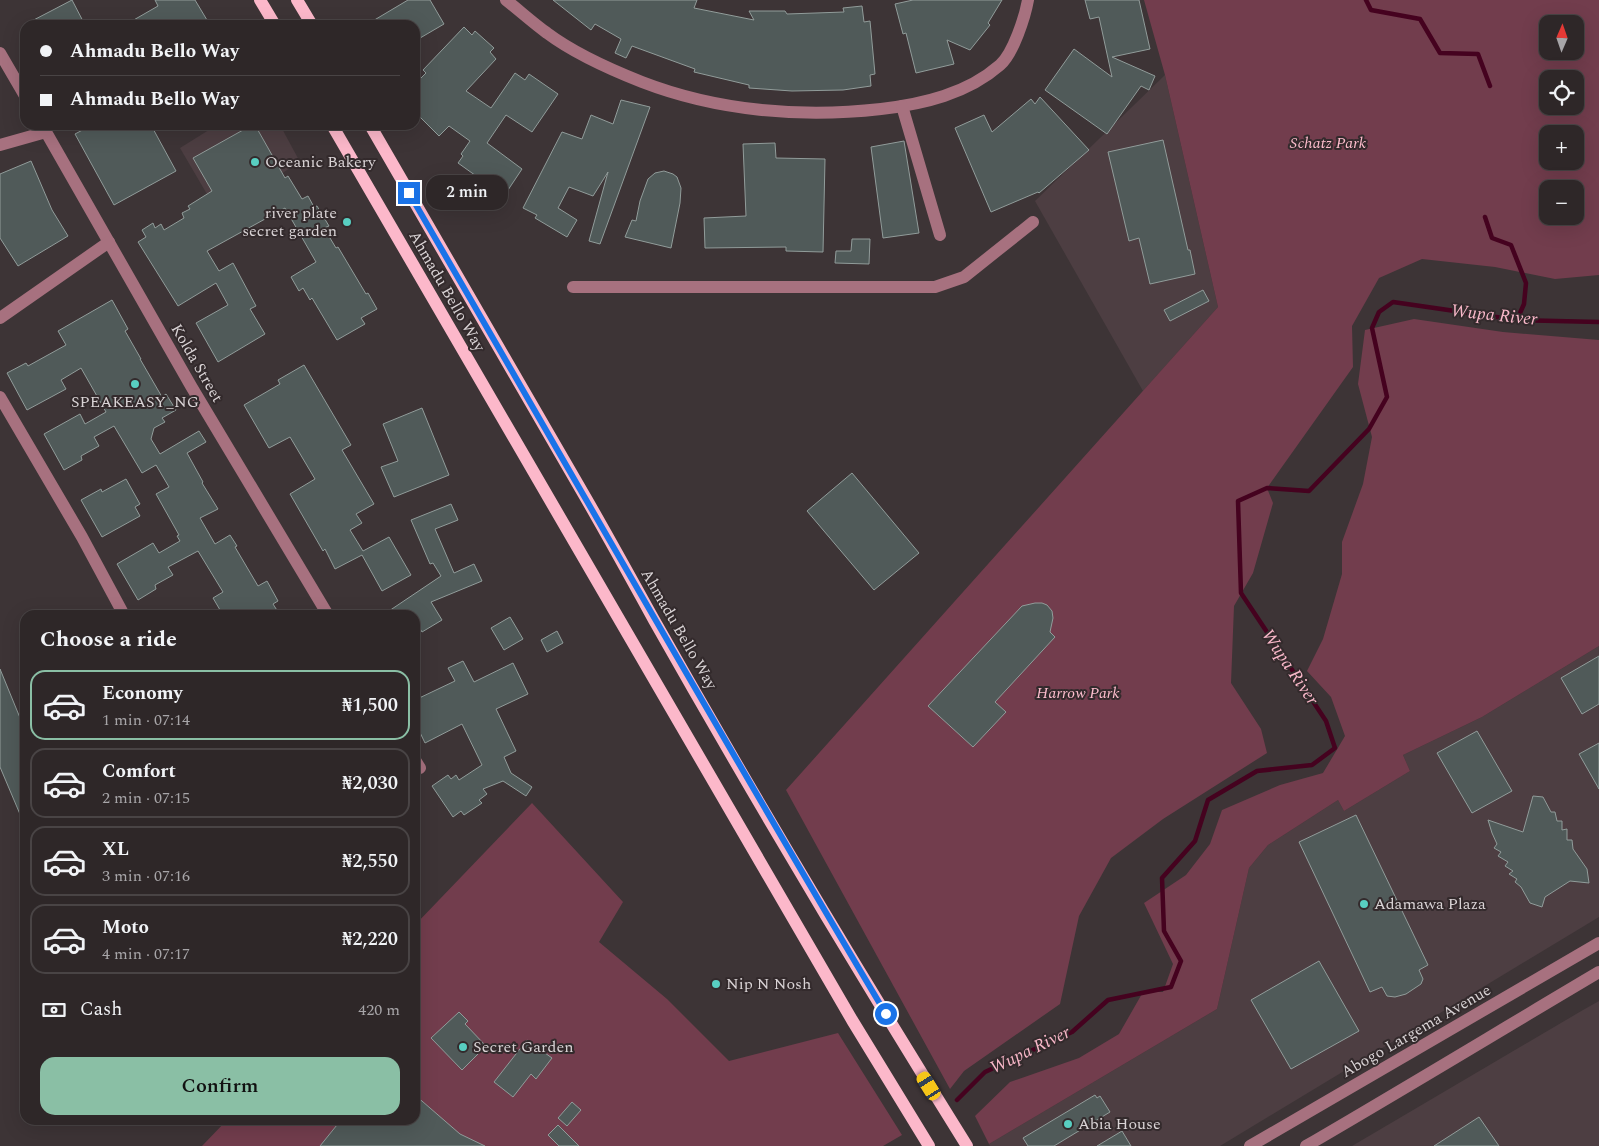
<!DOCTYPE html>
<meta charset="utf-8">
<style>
body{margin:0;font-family:Spectral,serif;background:#3a3334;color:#f1f3f6;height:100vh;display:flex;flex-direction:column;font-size:19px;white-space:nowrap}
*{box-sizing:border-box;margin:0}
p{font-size:16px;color:#a7a5a8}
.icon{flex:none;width:28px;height:28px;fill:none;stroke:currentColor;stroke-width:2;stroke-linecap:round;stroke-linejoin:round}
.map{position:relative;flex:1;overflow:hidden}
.drawer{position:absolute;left:20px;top:610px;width:400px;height:515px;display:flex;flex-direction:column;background:#2e2728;border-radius:15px;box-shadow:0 5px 20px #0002,0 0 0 1px #494445}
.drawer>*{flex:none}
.banner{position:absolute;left:20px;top:20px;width:400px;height:110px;border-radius:15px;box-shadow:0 5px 20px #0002,0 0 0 1px #494445;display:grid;align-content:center;height:110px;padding:0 20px;background:#2e2728}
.needle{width:32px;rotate:2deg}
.fabs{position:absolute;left:1539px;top:15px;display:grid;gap:10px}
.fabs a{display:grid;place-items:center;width:45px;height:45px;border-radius:10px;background:#2e2728;box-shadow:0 5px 20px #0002,0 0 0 1px #494445;font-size:25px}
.end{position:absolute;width:22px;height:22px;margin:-11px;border:6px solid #1a73e8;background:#fff;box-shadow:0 0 0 2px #fff}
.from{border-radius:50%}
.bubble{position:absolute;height:35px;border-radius:15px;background:#2e2728;box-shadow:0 5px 20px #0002,0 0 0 1px #494445;font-size:16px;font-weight:600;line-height:35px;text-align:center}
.car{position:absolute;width:15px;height:30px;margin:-15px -8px;border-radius:6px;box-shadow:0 0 4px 1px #0007;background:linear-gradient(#f5c518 24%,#345 0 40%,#f5c518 0 76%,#345 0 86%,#f5c518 0)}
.banner b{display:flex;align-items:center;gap:18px;height:48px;font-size:19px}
.banner b+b{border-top:1px solid #494445}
.banner i{width:12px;height:12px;background:#f1f3f6}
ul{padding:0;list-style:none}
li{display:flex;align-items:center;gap:15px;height:70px;margin:0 10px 8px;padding:0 10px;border:2px solid #494445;border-radius:15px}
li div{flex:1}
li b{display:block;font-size:19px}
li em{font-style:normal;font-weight:600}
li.current{border-color:#8abfa5}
li>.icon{width:45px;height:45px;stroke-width:1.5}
h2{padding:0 20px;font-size:22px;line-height:60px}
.pay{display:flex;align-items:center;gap:12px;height:55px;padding:0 20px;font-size:19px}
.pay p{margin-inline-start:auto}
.button{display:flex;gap:10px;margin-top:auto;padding:10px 20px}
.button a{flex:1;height:58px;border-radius:15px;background:#8abfa5;color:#111;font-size:20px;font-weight:600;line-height:58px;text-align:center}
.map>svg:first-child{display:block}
.built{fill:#4d3e42}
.green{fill:#723d4d;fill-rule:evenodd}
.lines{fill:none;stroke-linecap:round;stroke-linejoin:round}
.stream{stroke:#45021f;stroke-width:4.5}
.building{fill:#505a59;stroke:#919c9a}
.minor{stroke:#a7717f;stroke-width:12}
.major{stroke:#fcb8ca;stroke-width:12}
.route{stroke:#1a73e8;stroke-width:6}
.poi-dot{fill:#58cec1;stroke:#332a2c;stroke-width:2}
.labels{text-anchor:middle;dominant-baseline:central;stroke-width:4;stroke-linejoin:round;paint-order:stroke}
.park-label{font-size:16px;font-style:italic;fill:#fdbdcd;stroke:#332a2c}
.poi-label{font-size:16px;fill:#d9d3d5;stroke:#332a2c;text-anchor:start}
.street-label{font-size:16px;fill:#d9d3d5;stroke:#332a2c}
.water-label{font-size:18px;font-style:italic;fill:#f9b8c9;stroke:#332a2c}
</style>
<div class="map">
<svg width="1599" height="1146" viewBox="0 0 1599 1146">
<rect width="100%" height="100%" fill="#3d3436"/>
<g class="built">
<path d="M1165,75L1218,307L1143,391L1035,201Z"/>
<path d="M217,125H280L300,162L218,213L180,148Z"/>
<path d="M1599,646V917L1220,1146H990L989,1144L1217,1009L1249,868L1268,845L1338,800L1344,811L1410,771L1403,755L1482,717Z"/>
<path d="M1599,1001V1146H1352L1583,1010Z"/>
</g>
<g class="green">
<path d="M1144,0H1599V275L1555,279L1495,267L1422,259L1379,278L1352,326L1353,367L1267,488L1273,503L1253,573L1234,606L1231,683L1261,729L1267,753L1163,819L1111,858L1079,916L1060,1004L964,1071L950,1089L786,790L1218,307L1165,75ZM1548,24H1575V51H1548ZM1548,79H1575V106H1548ZM1548,134H1575V161H1548ZM1548,189H1575V216H1548Z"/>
<path d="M1414,319L1503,332L1599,340V646L1482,717L1403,755L1410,771L1344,811L1338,800L1268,845L1249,868L1217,1009L989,1144L975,1116L1010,1082L1079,1058L1119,1034L1143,992H1163L1173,964L1144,903L1186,875L1210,844L1222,810L1280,785L1323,773L1345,736L1331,697L1307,671L1323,639L1342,574V542L1363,484L1372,437L1358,384L1365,330Z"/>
<path d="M532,803L623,902L599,942L667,999L729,1061L838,1033L902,1135L883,1146H202L227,1120H415V925Z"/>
</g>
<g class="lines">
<g class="stream">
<path d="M1366,0L1371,10L1420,19L1440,53L1478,54L1490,86"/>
<path d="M1485,217L1492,238L1511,245L1526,283L1524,304L1517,320"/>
<path d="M957,1100L985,1072L1072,1032L1108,1000L1171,987L1181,961L1164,931L1162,878L1195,841L1208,800L1257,771L1312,765L1335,748L1326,721L1241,593L1238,501L1267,488L1309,491L1369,429L1387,397L1372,328L1379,312L1393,302L1517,320L1599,322"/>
</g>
</g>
<g class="building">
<path d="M72,0L85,25H24L51,11Z"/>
<path d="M155,0H195L210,25H125L158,6Z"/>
<path d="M408,0H430L444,24L415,41V25H366Z"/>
<path d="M553,0H697L694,8L754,20L749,11H785L787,14L844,12L843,8L862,6L864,22L870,21L875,74L870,75L871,86L843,90L792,91L749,88V85L694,72L695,69L632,46L626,58L615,53L621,39L595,24L591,30Z"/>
<path d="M913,0H1002L988,23L990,25L970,50L947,40L954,64L916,73L906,33L903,34L895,4Z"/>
<path d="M1085,0H1139L1150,49L1112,57L1155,76L1149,90L1141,86L1107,134L1045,90L1074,49L1112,77L1099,17L1090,19Z"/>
<path d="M464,27L472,35L475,31L494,48L490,52L496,59L466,91L491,108L515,73L525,80L529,74L558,94L532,132L506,115L487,143L522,169L506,193L488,180L486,183L458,163L463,156L461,154L470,141L449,126L439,136L415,112V84L426,73L423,70Z"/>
<path d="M1040,97L1089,150L1039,193L1038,192L991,212L955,128L984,115L992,132L1031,99L1035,104Z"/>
<path d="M621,100L650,107L600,244L589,241L608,172L593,196L569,187L558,208L577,220L567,237L535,218L537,215L523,208L562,132L582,139L591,115L613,124Z"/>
<path d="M92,125H151L176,171L114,205L75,134Z"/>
<path d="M252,125H255L285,178L288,176L302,199L308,196L314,207L317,206L329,226L324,228L336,248L338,247L366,294L368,293L377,309L361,318L365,324L337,340L312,298L310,300L303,288L299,291L291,277L316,262L285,208L207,251L219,271L233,263L256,306L250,309L265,334L218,362L196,323L228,305L216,283L178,306L138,242L146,237L142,230L153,223L155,228L161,224L164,230L184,218L182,213L190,209L188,206L212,191L193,158Z"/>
<path d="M1163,140L1188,250H1190L1195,274L1150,284L1139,238L1129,241L1108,152Z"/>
<path d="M904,141L919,233L883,238L871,147Z"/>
<path d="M775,143L776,158L825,159L823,252L786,251V247L705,248L704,218L746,216L743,144Z"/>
<path d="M31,161L52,210L68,236L18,266L0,238V174Z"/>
<path d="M664,171L673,174L677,177L681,188L680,203L671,248L625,237L632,220L636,221L640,201L648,179L655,173Z"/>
<path d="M852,239H870L869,264L835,263L836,251H851Z"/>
<path d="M1203,290L1209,301L1170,321L1164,310Z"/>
<path d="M112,300L128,329L125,331L141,359H140L162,397L166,394L176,410L162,418L165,422L154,428L151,439L160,454L199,431L206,442L187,453L203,482L202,483L218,509L200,518L215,544L230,535L237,546L235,547L258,586L267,581L278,601L273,604L280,615H223L213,598L223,592L198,551L168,567L173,575L155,585L156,589L138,600L117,564L153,543L159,553L180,541L177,536L179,535L156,494L169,487L156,465L142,473L114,426L94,437L99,446L81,456L82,460L64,470L44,434L80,414L85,424L106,412L81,368L61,380L66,389L27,410L7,373L26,363L28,366L66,345L58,331Z"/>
<path d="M304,365L351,445L342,450L374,504L356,514L362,523L350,530L363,551L389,537L411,575L382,591L362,555L335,569L325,549L323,551L290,494L315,479L290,437L269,448L244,405L280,384L278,380Z"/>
<path d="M422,408L449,475L394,497L381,467L398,461L383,424Z"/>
<path d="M852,473L919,553L874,590L807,511Z"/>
<path d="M126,479L140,504L135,507L140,516L102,537L81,500L101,489L102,492Z"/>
<path d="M451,504L458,520L435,529L454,573L474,564L482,581L431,602L442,620L422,632L415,620V615H383L441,576L433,563L430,564L411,520Z"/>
<path d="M1035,603H1042L1047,605L1052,611L1053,618L1050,632L1055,637L995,702L1006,712L973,747L928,706L1022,606Z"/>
<path d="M510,617L523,639L504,650L491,628Z"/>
<path d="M557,631L563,643L547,652L541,640Z"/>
<path d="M1599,656V704L1582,714L1561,678Z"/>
<path d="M463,661L474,682L513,663L528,694L496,709L516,751L504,757L511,773L532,787L526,796L503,781L483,789L487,794L479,800L482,803L464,815L461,811L453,817L432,786L448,775L451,779L456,775L459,780L482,765L462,724L425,743L415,722V700L455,681L448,668Z"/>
<path d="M0,669L25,730V826L0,767Z"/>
<path d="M1477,731L1512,791L1472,813L1437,753Z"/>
<path d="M1599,743V789L1579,754Z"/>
<path d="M1533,796L1543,797L1551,812H1555L1557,821H1562V830L1567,829V840H1572L1573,849L1587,869L1589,883L1570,881L1545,897L1542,907L1530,903L1521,887L1515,882L1517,879L1509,874L1513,871L1505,866L1508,862L1498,856L1501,852L1494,848L1497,844L1492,833L1488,820L1523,832Z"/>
<path d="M1356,815L1428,965L1419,970L1423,979L1421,984L1406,994L1395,997L1387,996L1382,987L1370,992L1299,842Z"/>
<path d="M1319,961L1359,1031L1291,1069L1251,1000Z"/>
<path d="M459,1012L468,1021L465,1024L486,1046L462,1070L431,1038Z"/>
<path d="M527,1040L552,1058L536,1079L531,1074L513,1097L494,1082Z"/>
<path d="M415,1095L460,1134L485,1146H320L341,1120H415Z"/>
<path d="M1095,1095L1097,1098L1100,1096L1110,1112L1054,1146H1028L1023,1138Z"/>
<path d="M572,1102L581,1110L567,1126L558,1118Z"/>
<path d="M1479,1117L1499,1146H1434Z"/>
<path d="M558,1125L579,1146H559L548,1135Z"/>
<path d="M1122,1131L1131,1146H1097Z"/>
</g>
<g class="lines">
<g class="minor">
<path d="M506,0C520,11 533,23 547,33C575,54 609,69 642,82C717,111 801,118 881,109C923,104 967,94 1000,65C1013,54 1025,17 1028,0"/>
<path d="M0,53L25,96"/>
<path d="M902,106L940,235"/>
<path d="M42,125L191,386L328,615"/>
<path d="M0,145L46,132"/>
<path d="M573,287H935L964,277L1033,222"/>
<path d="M0,318L109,242"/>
<path d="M0,397L82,537L124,615"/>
<path d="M415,760L420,768"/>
<path d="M1250,1146L1599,943"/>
<path d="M1306,1146C1404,1089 1501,1030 1599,972"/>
</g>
<g class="major">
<path d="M260,0L275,25"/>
<path d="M297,0L312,25"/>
<path d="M332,125L852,1020L929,1146"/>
<path d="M370,125C442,250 515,375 587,500C610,540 632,580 654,620C754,797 859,973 967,1146"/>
</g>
</g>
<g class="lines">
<path class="route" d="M409,193C568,467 724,742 886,1014"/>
</g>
<g class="poi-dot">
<circle cx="255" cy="162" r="5"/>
<circle cx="347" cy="222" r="5"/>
<circle cx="135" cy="384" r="5"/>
<circle cx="1364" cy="904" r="5"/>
<circle cx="716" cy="984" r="5"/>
<circle cx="463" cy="1047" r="5"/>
<circle cx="1068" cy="1124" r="5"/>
</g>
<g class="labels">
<g class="park-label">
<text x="1328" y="143">Schatz Park</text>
<text x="1078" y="693">Harrow Park</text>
</g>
<g class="poi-label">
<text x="265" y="162">Oceanic Bakery</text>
<text x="337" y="213" text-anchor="end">river plate<tspan x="337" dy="18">secret garden</tspan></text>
<text x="135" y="402" text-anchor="middle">SPEAKEASY_NG</text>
<text x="1374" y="904">Adamawa Plaza</text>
<text x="726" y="984">Nip N Nosh</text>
<text x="473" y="1047">Secret Garden</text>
<text x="1078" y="1124">Abia House</text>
</g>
<g class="street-label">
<text transform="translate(447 291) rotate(60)">Ahmadu Bello Way</text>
<text transform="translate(197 363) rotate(60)">Kolda Street</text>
<text transform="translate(679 629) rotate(60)">Ahmadu Bello Way</text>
<text transform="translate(1416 1031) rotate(-30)">Abogo Largema Avenue</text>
</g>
<g class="water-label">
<text transform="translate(1494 315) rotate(6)">Wupa River</text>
<text transform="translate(1290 667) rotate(56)">Wupa River</text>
<text transform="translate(1030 1050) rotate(-26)">Wupa River</text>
</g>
</g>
</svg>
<div class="fabs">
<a><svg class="needle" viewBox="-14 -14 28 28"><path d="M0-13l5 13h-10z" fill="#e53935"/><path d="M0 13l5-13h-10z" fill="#a7a5a8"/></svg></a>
<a><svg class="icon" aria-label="locate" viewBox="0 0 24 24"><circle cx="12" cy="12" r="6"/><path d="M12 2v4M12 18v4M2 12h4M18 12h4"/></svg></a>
<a>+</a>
<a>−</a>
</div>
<i class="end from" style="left:886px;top:1014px"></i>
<i class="end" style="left:409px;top:193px"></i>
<div class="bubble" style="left:426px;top:175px;width:82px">2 min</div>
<i class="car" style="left:929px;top:1086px;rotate:328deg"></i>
<div class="banner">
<b><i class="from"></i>Ahmadu Bello Way</b>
<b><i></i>Ahmadu Bello Way</b>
</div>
<section class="drawer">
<h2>Choose a ride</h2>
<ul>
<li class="current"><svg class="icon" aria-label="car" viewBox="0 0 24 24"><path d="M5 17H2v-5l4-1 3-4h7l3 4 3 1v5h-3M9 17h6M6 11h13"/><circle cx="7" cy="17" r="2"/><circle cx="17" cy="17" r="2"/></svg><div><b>Economy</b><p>1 min · 07:14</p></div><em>₦1,500</em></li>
<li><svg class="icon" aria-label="car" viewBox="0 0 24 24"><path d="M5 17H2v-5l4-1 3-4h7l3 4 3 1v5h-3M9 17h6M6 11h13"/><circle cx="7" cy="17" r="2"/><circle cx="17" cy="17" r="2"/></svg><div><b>Comfort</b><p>2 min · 07:15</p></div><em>₦2,030</em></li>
<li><svg class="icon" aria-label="car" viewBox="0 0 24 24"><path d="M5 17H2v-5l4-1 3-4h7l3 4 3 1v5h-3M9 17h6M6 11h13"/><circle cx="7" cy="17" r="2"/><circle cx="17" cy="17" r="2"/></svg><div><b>XL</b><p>3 min · 07:16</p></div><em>₦2,550</em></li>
<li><svg class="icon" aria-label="car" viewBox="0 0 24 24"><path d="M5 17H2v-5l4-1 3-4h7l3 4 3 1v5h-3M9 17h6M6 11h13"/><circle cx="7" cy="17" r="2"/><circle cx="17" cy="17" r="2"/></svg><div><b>Moto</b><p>4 min · 07:17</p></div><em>₦2,220</em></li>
</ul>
<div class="pay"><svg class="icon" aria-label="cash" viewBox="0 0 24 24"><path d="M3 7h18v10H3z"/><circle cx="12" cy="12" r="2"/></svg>Cash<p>420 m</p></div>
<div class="button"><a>Confirm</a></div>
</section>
</div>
